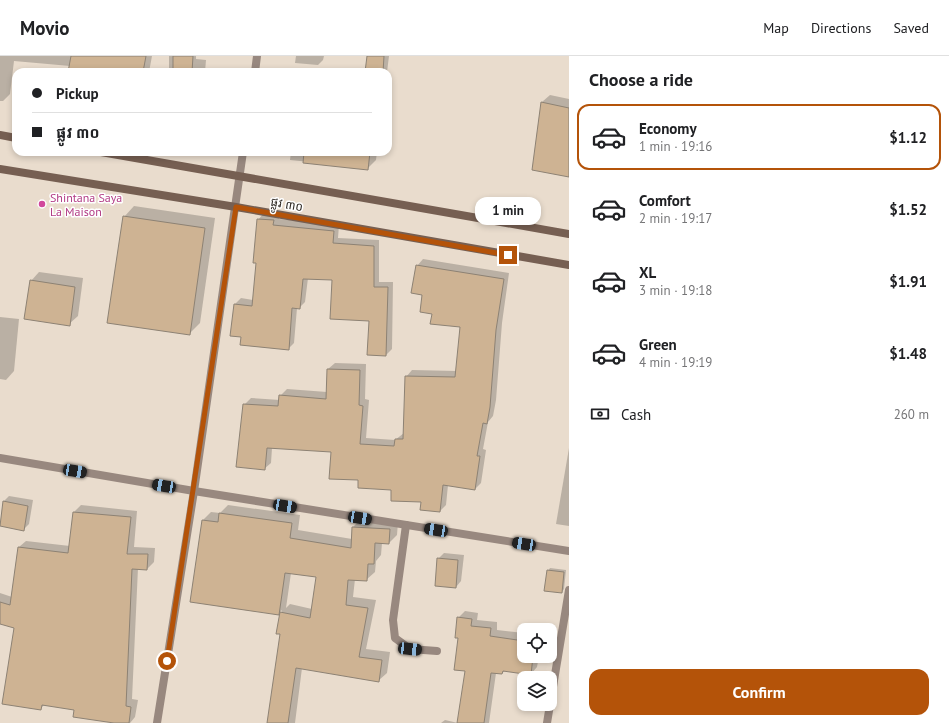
<!DOCTYPE html>
<meta charset="utf-8">
<style>
body{margin:0;font-family:"PT Sans","Noto Sans Khmer",sans-serif;background:#f2f2f2;color:#202124;height:100vh;display:flex;flex-direction:column;font-size:15px;white-space:nowrap}
*{box-sizing:border-box;margin:0}
p{font-size:13px;color:#757577}
.icon{flex:none;width:22px;height:22px;fill:none;stroke:currentColor;stroke-width:2;stroke-linecap:round;stroke-linejoin:round}
.map{position:relative;flex:1;overflow:hidden}
.panel{display:flex;flex-direction:column;background:#fff;width:380px}
.panel>*{flex:none}
.top-card{position:absolute;left:12px;top:12px;width:380px;height:88px;border-radius:12px;box-shadow:0 2px 6px #0003;display:grid;align-content:center;height:88px;padding:0 20px;background:#fff}
.controls{position:absolute;left:517px;top:567px;display:grid;gap:8px}
.controls a{display:grid;place-items:center;width:40px;height:40px;border-radius:8px;background:#fff;box-shadow:0 2px 6px #0003;font-size:20px}
.end{position:absolute;width:18px;height:18px;margin:-9px;border:5px solid #b45309;background:#fff;box-shadow:0 0 0 2px #fff}
.from{border-radius:50%}
.bubble{position:absolute;height:28px;border-radius:12px;background:#fff;box-shadow:0 2px 6px #0003;font-size:13px;font-weight:700;line-height:28px;text-align:center}
.car{position:absolute;width:12px;height:24px;margin:-12px -6px;border-radius:5px;box-shadow:0 0 3px 1px #0007;background:linear-gradient(#222 24%,#8ab4d8 0 40%,#222 0 76%,#8ab4d8 0 86%,#222 0)}
.top-card b{display:flex;align-items:center;gap:14px;height:38px;font-size:15px}
.top-card b+b{border-top:1px solid #e0e0e0}
.top-card i{width:10px;height:10px;background:#202124}
ul{padding:0;list-style:none}
li{display:flex;align-items:center;gap:12px;height:66px;margin:0 8px 6px;padding:0 12px;border:2px solid transparent;border-radius:12px}
li div{flex:1}
li b{display:block;font-size:15px}
li em{font-style:normal;font-weight:700}
li.current{border-color:#b45309}
li>.icon{width:36px;height:36px;stroke-width:1.5}
h2{padding:0 20px;font-size:18px;line-height:48px}
.pay{display:flex;align-items:center;gap:10px;height:44px;padding:0 20px;font-size:15px}
.pay p{margin-inline-start:auto}
.primary-button{display:flex;gap:8px;margin-top:auto;padding:8px 20px}
.primary-button a{flex:1;height:46px;border-radius:12px;background:#b45309;color:#fff;font-size:16px;font-weight:700;line-height:46px;text-align:center}
header{display:flex;align-items:center;gap:24px;box-sizing:border-box;height:56px;padding:0 20px;background:#fff;border-bottom:1px solid #e0e0e0}
header strong{font-size:19px}
nav{display:flex;gap:22px;margin-inline-start:auto;font-size:14px}
main{display:flex;flex:1;min-height:0}
.map>svg:first-child{display:block}
.shadow{fill:#0003;fill-rule:evenodd}
.building{fill:#ceb393;stroke:#8d8274}
.lines{fill:none;stroke-linecap:round;stroke-linejoin:round}
.street{stroke:#98887f;stroke-width:8}
.secondary{stroke:#765f52;stroke-width:8}
.route{stroke:#b45309;stroke-width:5}
.hotel-dot{fill:#d1479c;stroke:#fff;stroke-width:1.5}
.labels{text-anchor:middle;dominant-baseline:central;stroke-width:3;stroke-linejoin:round;paint-order:stroke}
.hotel-label{font-size:12px;fill:#b23c85;stroke:#fff;text-anchor:start}
.street-label{font-size:12px;fill:#2f2a25;stroke:#fff}
</style>
<header>
<strong>Movio</strong>
<nav><a>Map</a><a>Directions</a><a>Saved</a></nav>
</header>
<main>
<div class="map">
<svg width="569" height="667" viewBox="0 0 569 667">
<rect width="100%" height="100%" fill="#e9dccd"/>
<g class="shadow">
<path d="M0,0H152L149,16H69L70,10L14,5L10,38L3,45H0Z"/>
<path d="M169,0H196V3L206,4L205,16H169Z"/>
<path d="M296,0H324L323,4L318,9L295,7Z"/>
<path d="M368,0H389L387,16H366Z"/>
<path d="M550,39L569,43V120L542,46Z"/>
<path d="M291,96H377L376,104L368,112L290,104Z"/>
<path d="M134,150L215,162L200,267L189,278L124,161Z"/>
<path d="M263,158L279,159V163L339,169L338,182L379,184V226H393L392,293L386,299L370,264L333,223L308,222L305,246L299,252H297L294,287L288,293L242,281L235,248L241,242L253,244L257,206L258,164Z"/>
<path d="M423,203L509,217L502,267L496,344L493,360L488,366L483,393L486,394L481,427L475,433L448,429L446,449L440,455L422,445L392,433L332,395L272,392L271,407L264,413L244,349L251,342L280,344V340L287,333L327,336L328,313L335,307L366,308L365,343L369,344L366,382L395,384L404,377L406,321L412,314L457,315L461,270L433,257L423,238L417,210Z"/>
<path d="M39,216L83,222L78,260L69,268L31,225Z"/>
<path d="M0,261L19,263L14,315L6,324L0,323Z"/>
<path d="M569,392V470L556,468Z"/>
<path d="M9,440L33,444L29,468L23,474L0,469L4,445Z"/>
<path d="M81,449L137,455L134,491L155,492L154,506L147,513L138,512L132,643L138,644L135,661L130,667H121L75,653L44,649L40,653L15,572L0,567V537L12,541L19,491L26,485L70,490L74,456Z"/>
<path d="M228,449L300,459L298,474L352,483L353,471L361,463L398,466L397,479L389,487H382L381,499L376,505L375,516L366,524L355,523L353,541L376,544L366,593L390,596L387,617L378,625L302,612L295,667H268L281,578L277,577L282,554L278,558L203,464L211,456L220,457ZM291,517L317,520L312,553L290,548L286,552Z"/>
<path d="M444,497L464,499L461,525L456,531L438,503Z"/>
<path d="M550,512L566,514L564,533L562,536L548,515Z"/>
<path d="M465,555L478,557L477,564L497,566V574L524,577V600H539L537,611L531,618L505,615L502,617H496L489,667H441L445,664L458,667L466,614L459,581L458,562Z"/>
</g>
<g class="building">
<path d="M71,0H146L143,16H68Z"/>
<path d="M173,0H193L192,16H173Z"/>
<path d="M367,0H384L383,16H365Z"/>
<path d="M541,46L569,52V121L532,114Z"/>
<path d="M304,96H370L368,114L303,107Z"/>
<path d="M123,160L205,172L190,279L107,267Z"/>
<path d="M257,163L274,164L273,169L334,175L333,187L374,190V231H388L386,300L367,299L369,265L330,263L332,224L303,223L300,253L292,252L289,294L240,289L241,281L230,280L234,248L252,250L256,207H253Z"/>
<path d="M416,209L504,223L496,274L490,351L487,368L483,367L477,400H480L475,434L443,429L440,456L420,454L421,446L391,445V434L358,432V424L329,423L331,396L267,392L265,414L236,411L243,348L278,350L279,339L326,343L327,313L360,314L359,349L363,350L360,388L394,390L395,383H403L405,320L455,321L460,271L430,268L432,258L420,256L422,239L411,237Z"/>
<path d="M30,224L75,231L70,270L24,263Z"/>
<path d="M3,445L28,450L24,475L0,470Z"/>
<path d="M73,456L131,461L127,498H148L147,514L132,513L126,650L131,651L129,667H114L73,661L74,654L42,649L41,654L2,648L14,572L0,568V546L10,549L18,491L68,497Z"/>
<path d="M219,457L292,467L290,482L351,492L352,471L390,473L389,488L375,487L374,508H368L367,525L348,524L346,549L368,552L359,601L382,604L379,626L296,612L288,667H267L280,578H276L280,556L310,562L316,521L285,517L279,559L190,546L202,464L218,466Z"/>
<path d="M437,502L458,504L456,532L435,530Z"/>
<path d="M547,514L564,516L562,537L544,535Z"/>
<path d="M457,561L472,563L471,570L491,572L490,580L524,585V600H533L531,619L503,615L502,618L491,617L484,667H457L465,615L454,614L458,582H455Z"/>
</g>
<g class="lines">
<g class="street">
<path d="M255,16L257,0"/>
<path d="M0,402L194,435L569,495"/>
<path d="M406,469L393,564L395,582L410,593L437,595"/>
<path d="M157,667L194,435L243,96"/>
<path d="M547,667L569,534"/>
</g>
<g class="secondary">
<path d="M0,79L16,82"/>
<path d="M101,96L569,178"/>
<path d="M0,113L236,151L569,209"/>
</g>
</g>
<g class="lines">
<path class="route" d="M167,605L236,151L508,199"/>
</g>
<circle class="hotel-dot" cx="42" cy="148" r="4"/>
<g class="labels">
<g class="hotel-label">
<text x="50" y="141">Shintana Saya<tspan x="50" dy="14">La Maison</tspan></text>
</g>
<g class="street-label">
<text transform="translate(287 148) rotate(10)">ផ្លូវ ៣០</text>
</g>
</g>
</svg>
<div class="controls">
<a><svg class="icon" aria-label="locate" viewBox="0 0 24 24"><circle cx="12" cy="12" r="6"/><path d="M12 2v4M12 18v4M2 12h4M18 12h4"/></svg></a>
<a><svg class="icon" aria-label="layers" viewBox="0 0 24 24"><path d="M12 4l9 5-9 5-9-5zM3 14l9 5 9-5"/></svg></a>
</div>
<i class="end from" style="left:167px;top:605px"></i>
<i class="end" style="left:508px;top:199px"></i>
<div class="bubble" style="left:475px;top:141px;width:66px">1 min</div>
<i class="car" style="left:75px;top:415px;rotate:100deg"></i>
<i class="car" style="left:164px;top:430px;rotate:280deg"></i>
<i class="car" style="left:285px;top:450px;rotate:99deg"></i>
<i class="car" style="left:360px;top:462px;rotate:99deg"></i>
<i class="car" style="left:436px;top:474px;rotate:279deg"></i>
<i class="car" style="left:524px;top:488px;rotate:279deg"></i>
<i class="car" style="left:410px;top:593px;rotate:96deg"></i>
<div class="top-card">
<b><i class="from"></i>Pickup</b>
<b><i></i>ផ្លូវ ៣០</b>
</div>
</div>
<section class="panel">
<h2>Choose a ride</h2>
<ul>
<li class="current"><svg class="icon" aria-label="car" viewBox="0 0 24 24"><path d="M5 17H2v-5l4-1 3-4h7l3 4 3 1v5h-3M9 17h6M6 11h13"/><circle cx="7" cy="17" r="2"/><circle cx="17" cy="17" r="2"/></svg><div><b>Economy</b><p>1 min · 19:16</p></div><em>$1.12</em></li>
<li><svg class="icon" aria-label="car" viewBox="0 0 24 24"><path d="M5 17H2v-5l4-1 3-4h7l3 4 3 1v5h-3M9 17h6M6 11h13"/><circle cx="7" cy="17" r="2"/><circle cx="17" cy="17" r="2"/></svg><div><b>Comfort</b><p>2 min · 19:17</p></div><em>$1.52</em></li>
<li><svg class="icon" aria-label="car" viewBox="0 0 24 24"><path d="M5 17H2v-5l4-1 3-4h7l3 4 3 1v5h-3M9 17h6M6 11h13"/><circle cx="7" cy="17" r="2"/><circle cx="17" cy="17" r="2"/></svg><div><b>XL</b><p>3 min · 19:18</p></div><em>$1.91</em></li>
<li><svg class="icon" aria-label="car" viewBox="0 0 24 24"><path d="M5 17H2v-5l4-1 3-4h7l3 4 3 1v5h-3M9 17h6M6 11h13"/><circle cx="7" cy="17" r="2"/><circle cx="17" cy="17" r="2"/></svg><div><b>Green</b><p>4 min · 19:19</p></div><em>$1.48</em></li>
</ul>
<div class="pay"><svg class="icon" aria-label="cash" viewBox="0 0 24 24"><path d="M3 7h18v10H3z"/><circle cx="12" cy="12" r="2"/></svg>Cash<p>260 m</p></div>
<div class="primary-button"><a>Confirm</a></div>
</section>
</main>
